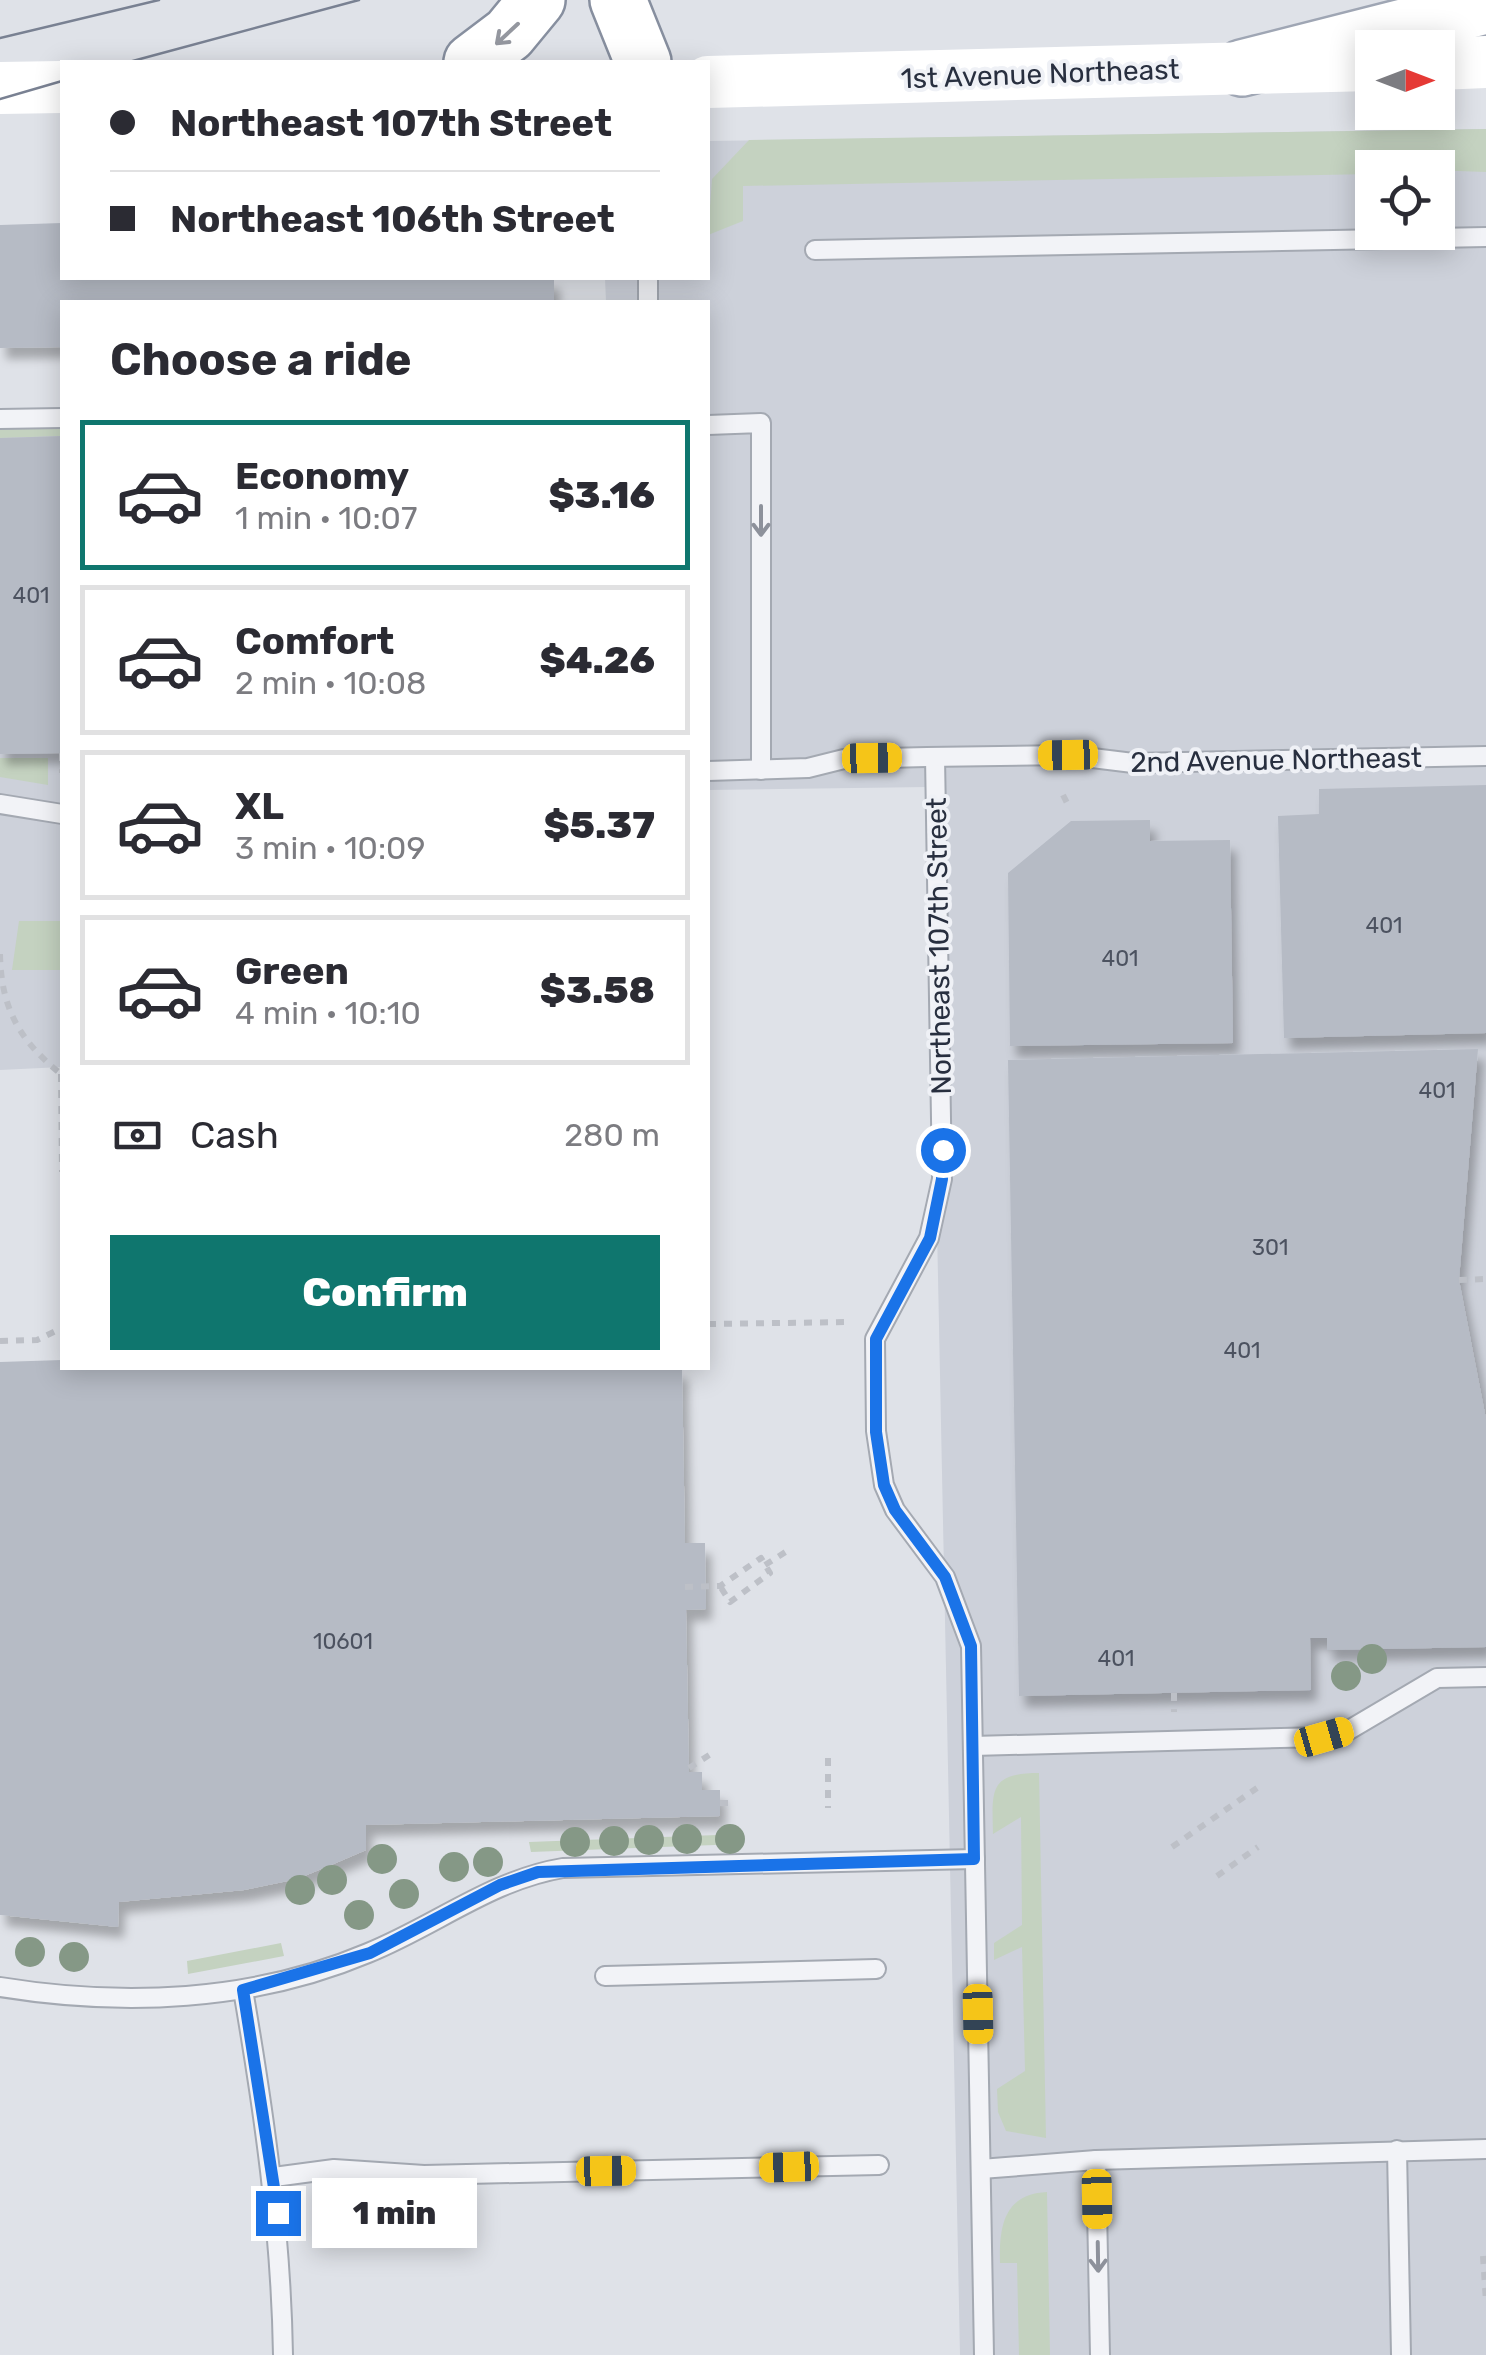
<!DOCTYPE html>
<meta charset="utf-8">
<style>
body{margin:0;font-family:Rubik,sans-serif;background:#f7f7f7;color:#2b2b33;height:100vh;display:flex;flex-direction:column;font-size:38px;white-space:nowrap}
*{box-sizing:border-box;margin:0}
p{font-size:32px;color:#7c7c81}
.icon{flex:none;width:55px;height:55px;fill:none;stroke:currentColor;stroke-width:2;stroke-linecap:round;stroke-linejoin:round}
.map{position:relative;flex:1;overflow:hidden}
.drawer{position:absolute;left:60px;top:300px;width:650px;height:1070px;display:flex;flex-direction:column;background:#fff;border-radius:0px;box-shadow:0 5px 25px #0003}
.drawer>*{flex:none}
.hud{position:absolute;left:60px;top:60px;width:650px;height:220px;border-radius:0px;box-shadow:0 5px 25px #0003;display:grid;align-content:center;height:220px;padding:0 50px;background:#fff}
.needle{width:65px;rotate:90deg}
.fabs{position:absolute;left:1355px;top:30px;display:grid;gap:20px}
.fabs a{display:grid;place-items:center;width:100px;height:100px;border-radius:0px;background:#fff;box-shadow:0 5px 25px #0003;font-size:50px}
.end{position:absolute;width:45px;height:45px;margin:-22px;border:12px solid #1a73e8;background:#fff;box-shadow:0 0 0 5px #fff}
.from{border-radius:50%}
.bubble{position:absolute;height:70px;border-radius:0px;background:#fff;box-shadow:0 5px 25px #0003;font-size:32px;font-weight:800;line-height:70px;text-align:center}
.car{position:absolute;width:30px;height:60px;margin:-30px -15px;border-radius:12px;box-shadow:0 0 8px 2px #0007;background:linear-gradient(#f5c518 24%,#345 0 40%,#f5c518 0 76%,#345 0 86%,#f5c518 0)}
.hud b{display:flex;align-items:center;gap:35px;height:95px;font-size:38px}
.hud b+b{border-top:2px solid #e1e1e2}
.hud i{width:25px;height:25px;background:#2b2b33}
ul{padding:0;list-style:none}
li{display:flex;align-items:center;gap:30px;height:150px;margin:0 20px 15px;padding:0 30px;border:5px solid #e1e1e2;border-radius:0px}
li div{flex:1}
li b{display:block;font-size:38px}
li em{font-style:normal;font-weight:800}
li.active{border-color:#0f766e}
li>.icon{width:90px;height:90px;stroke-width:1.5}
h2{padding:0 50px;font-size:45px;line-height:120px}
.pay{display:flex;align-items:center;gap:25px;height:110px;padding:0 50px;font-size:38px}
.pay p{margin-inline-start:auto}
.action{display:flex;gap:20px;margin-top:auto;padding:20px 50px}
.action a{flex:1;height:115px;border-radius:0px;background:#0f766e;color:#fff;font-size:40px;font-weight:800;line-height:115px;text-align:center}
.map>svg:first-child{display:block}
.built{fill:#cdd1da;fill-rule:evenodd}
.green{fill:#c4d2c0}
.building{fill:#b6bbc5;filter:url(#shadow)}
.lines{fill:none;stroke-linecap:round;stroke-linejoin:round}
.service-casing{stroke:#a4a9b2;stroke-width:22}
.primary-casing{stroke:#9fa6b4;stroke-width:60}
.motorway-casing{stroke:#878f9f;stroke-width:60}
.path{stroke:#bdc0c7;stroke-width:6;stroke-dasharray:8 8;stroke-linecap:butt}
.service{stroke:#f2f3f7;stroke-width:18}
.secondary{stroke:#fff;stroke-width:52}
.primary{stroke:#fff;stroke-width:55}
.motorway{stroke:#fff;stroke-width:55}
.tram{stroke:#798192;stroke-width:2.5}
.tree{fill:#859886}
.oneway{stroke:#94979f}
.oneway2{stroke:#8d919b}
.route{stroke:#1a73e8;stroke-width:12}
.labels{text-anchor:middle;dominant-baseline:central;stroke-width:8;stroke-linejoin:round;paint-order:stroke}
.number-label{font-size:22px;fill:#4c5260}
.street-label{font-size:28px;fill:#282f3f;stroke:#eff1f6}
</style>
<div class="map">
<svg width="1486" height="2355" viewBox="0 0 1486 2355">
<defs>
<filter id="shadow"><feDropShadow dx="6" dy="11" stdDeviation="5" flood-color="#0004"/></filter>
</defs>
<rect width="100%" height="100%" fill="#dfe2e8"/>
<g class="built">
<path d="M1486,129V2355H960L928,787L708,790V302H606L605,278H708V141ZM1372,168H1438V232H1372Z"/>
<path d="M62,416V1067L0,1070V417Z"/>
</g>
<g class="green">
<path d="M1486,129V172L1372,168V174L743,186V221L708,235L712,179L749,140Z"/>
<path d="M62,425V436L0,438V426Z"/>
<path d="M0,758H48V785L0,777Z"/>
<path d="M19,921H62V970H12Z"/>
<path d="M1039,1773L1046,2138L1006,2131L998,2112L997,2089L1025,2071L1022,1947L994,1960V1943L1022,1925L1021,1817L993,1834C992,1790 989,1773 1039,1773Z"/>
<path d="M744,1834L741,1844L531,1852L529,1842Z"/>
<path d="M281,1943L284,1956L188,1974L187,1961Z"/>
<path d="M1047,2192L1050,2355H1019L1017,2263H1000C999,2226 1004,2194 1047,2192Z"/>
</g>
<g class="building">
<path d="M62,223V278H554V302H62V347L0,348V225Z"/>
<path d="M62,436V753L0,754V438Z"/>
<path d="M1486,785V1033L1284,1038L1278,816L1319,814V789Z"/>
<path d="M1150,820V841L1230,840L1233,1043L1010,1046L1008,873L1071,821Z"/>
<path d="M1478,1049L1459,1280L1486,1419V1647L1327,1650V1638H1310L1311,1690L1019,1696L1008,1060Z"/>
<path d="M62,1360V1368H682L685,1543H705L706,1609L686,1610L689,1772H702V1790H720V1816L366,1825V1850L331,1865L297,1879L244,1890L119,1902L118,1927L0,1915V1362Z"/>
</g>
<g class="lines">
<defs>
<g id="service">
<path d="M815,250L1486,237"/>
<path d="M648,302V278"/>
<path d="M0,419L62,418"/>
<path d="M708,425L761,423V770"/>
<path d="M935,757L942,1179L929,1238L875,1339L876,1431L884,1485L895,1510L945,1577L971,1646L984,2355"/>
<path d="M708,771L808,768L844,759L927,757L1068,755L1133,763L1486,756"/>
<path d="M0,804L62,814"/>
<path d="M973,1746L1323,1737L1349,1730L1437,1678L1486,1677"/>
<path d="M605,1976L876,1969"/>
<path d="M0,1987C123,2007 252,2002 368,1953C435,1926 491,1880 563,1868L975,1859"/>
<path d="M243,1990C264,2112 281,2231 283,2355"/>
<path d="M1397,2150L1401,2355"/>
<path d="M1096,2160L1100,2355"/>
<path d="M981,2169L1096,2160L1486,2149"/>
<path d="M274,2177L334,2169L424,2175L879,2165"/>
</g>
<path id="primary" d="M1242,68L1486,6"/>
<g id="motorway">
<path d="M618,0L643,62"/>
<path d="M472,62L509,34L537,0"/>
</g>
</defs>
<use href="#service" class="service-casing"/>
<use href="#primary" class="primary-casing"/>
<use href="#motorway" class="motorway-casing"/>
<g class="path">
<path d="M62,753V773"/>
<path d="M1063,795L1070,809"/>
<path d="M0,954C1,1009 20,1041 61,1074"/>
<path d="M61,1074L62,1172"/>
<path d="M1459,1280L1486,1279"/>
<path d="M708,1324L851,1322"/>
<path d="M0,1341L37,1340L62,1328"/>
<path d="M765,1565L787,1551"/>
<path d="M685,1587L720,1586L761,1558L770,1573L730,1602L720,1586"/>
<path d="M1174,1693V1712"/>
<path d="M828,1758V1808"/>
<path d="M689,1768L714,1752"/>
<path d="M720,1803H735"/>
<path d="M1172,1847L1257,1788"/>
<path d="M1217,1876L1258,1847"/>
<path d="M1483,2256L1486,2302"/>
</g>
<use href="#service" class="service"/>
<g class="secondary">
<path d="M1438,64L1486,62"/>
<path d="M708,82L1372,65"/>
<path d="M0,88L62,87"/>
</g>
<use href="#primary" class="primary"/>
<use href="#motorway" class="motorway"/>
<g class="tram">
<path d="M0,38L159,0"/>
<path d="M129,62L359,0"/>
<path d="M0,99L62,81"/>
</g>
</g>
<g class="tree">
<circle cx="1372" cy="1659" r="15"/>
<circle cx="1346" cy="1676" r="15"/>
<circle cx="687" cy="1839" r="15"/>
<circle cx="730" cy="1839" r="15"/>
<circle cx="649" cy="1840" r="15"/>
<circle cx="614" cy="1841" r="15"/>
<circle cx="575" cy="1842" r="15"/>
<circle cx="382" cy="1859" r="15"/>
<circle cx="488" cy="1862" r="15"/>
<circle cx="454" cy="1867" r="15"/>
<circle cx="332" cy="1880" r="15"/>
<circle cx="300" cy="1890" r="15"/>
<circle cx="404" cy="1894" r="15"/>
<circle cx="359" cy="1915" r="15"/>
<circle cx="30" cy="1952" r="15"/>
<circle cx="74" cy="1957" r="15"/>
</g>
<defs><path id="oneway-shaft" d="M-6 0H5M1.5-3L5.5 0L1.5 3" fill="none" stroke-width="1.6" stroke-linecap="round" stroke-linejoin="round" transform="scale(2.5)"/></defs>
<use class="oneway" href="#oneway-shaft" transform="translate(507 34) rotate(137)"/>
<g class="oneway2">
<use href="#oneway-shaft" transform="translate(761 521) rotate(90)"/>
<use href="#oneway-shaft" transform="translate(1098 2257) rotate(89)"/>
</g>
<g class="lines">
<path class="route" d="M278,2213L243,1990L370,1953L500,1885L538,1872L974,1859L971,1646L945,1577L895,1510L884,1485L876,1432V1339L930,1238L942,1179L943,1150"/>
</g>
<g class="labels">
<g class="number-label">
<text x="31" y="595">401</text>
<text x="1384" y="925">401</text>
<text x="1120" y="958">401</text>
<text x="1437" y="1090">401</text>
<text x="1270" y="1247">301</text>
<text x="1242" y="1350">401</text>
<text x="343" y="1641">10601</text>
<text x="1116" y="1658">401</text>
</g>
<g class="street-label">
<text transform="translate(1040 74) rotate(-2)">1st Avenue Northeast</text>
<text transform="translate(1276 760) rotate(-1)">2nd Avenue Northeast</text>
<text transform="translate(939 946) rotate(-91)">Northeast 107th Street</text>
</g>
</g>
</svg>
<div class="fabs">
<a><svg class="needle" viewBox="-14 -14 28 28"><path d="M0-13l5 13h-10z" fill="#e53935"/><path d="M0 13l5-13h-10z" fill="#7c7c81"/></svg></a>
<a><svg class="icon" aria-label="locate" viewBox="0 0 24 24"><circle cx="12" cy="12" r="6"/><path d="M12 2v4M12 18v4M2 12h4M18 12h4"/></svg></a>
</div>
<i class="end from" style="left:943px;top:1150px"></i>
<i class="end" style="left:278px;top:2213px"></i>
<div class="bubble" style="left:312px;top:2178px;width:165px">1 min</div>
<i class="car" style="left:1068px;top:755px;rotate:269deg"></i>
<i class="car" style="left:872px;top:758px;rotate:89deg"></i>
<i class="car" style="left:1324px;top:1737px;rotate:74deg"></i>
<i class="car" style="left:978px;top:2014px;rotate:179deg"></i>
<i class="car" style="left:789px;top:2167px;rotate:268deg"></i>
<i class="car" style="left:606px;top:2171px;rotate:89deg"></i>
<i class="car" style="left:1097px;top:2199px;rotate:179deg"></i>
<div class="hud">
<b><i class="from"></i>Northeast 107th Street</b>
<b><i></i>Northeast 106th Street</b>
</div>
<section class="drawer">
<h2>Choose a ride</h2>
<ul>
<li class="active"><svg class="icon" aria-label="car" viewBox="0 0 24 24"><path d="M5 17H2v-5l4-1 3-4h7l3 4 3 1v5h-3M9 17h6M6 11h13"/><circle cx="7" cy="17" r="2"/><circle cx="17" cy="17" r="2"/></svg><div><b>Economy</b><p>1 min · 10:07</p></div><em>$3.16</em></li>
<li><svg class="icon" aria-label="car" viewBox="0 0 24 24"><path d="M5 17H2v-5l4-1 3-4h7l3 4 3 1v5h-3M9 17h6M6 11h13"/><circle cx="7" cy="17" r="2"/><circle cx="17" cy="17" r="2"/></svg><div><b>Comfort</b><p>2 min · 10:08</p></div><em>$4.26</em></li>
<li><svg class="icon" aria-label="car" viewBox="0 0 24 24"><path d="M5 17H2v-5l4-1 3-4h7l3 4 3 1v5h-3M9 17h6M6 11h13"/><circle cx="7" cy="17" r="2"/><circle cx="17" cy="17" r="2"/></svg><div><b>XL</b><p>3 min · 10:09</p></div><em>$5.37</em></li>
<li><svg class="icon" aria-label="car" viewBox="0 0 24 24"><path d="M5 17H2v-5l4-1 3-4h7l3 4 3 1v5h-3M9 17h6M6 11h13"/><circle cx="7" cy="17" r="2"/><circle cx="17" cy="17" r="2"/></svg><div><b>Green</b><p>4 min · 10:10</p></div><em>$3.58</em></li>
</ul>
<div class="pay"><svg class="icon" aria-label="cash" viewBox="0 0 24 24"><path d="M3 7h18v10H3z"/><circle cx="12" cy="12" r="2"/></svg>Cash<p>280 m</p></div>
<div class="action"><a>Confirm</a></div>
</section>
</div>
